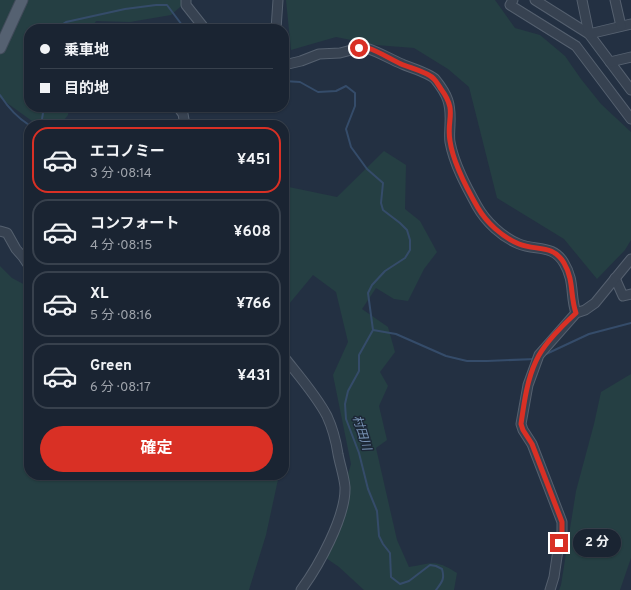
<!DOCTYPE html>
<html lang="ja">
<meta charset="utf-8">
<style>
body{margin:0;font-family:Overpass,"Noto Sans JP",sans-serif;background:#27303e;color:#f1f3f6;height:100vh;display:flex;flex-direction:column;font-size:15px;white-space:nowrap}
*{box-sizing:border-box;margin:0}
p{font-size:13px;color:#9fa4ac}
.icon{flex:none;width:22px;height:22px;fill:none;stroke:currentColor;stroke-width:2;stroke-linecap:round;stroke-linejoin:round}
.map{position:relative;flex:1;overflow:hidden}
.side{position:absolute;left:24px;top:120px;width:265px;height:360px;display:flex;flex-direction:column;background:#1a2432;border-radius:16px;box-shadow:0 1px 3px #0004,0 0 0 1px #38414d}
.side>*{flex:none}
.banner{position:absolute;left:24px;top:24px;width:265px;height:88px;border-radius:16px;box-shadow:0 1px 3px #0004,0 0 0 1px #38414d;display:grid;align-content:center;height:88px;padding:0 16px;background:#1a2432}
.end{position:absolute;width:18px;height:18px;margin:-9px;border:5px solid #d93025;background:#fff;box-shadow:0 0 0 2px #fff}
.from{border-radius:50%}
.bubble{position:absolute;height:28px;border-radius:14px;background:#1a2432;box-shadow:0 1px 3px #0004,0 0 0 1px #38414d;font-size:13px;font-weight:700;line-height:28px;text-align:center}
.banner b{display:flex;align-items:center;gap:14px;height:38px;font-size:15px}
.banner b+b{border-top:1px solid #38414d}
.banner i{width:10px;height:10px;background:#f1f3f6}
ul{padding:7px 0 0;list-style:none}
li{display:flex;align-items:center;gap:12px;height:66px;margin:0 8px 6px;padding:0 8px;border:2px solid #38414d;border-radius:16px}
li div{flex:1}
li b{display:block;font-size:15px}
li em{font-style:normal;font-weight:700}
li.current{border-color:#d93025}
li>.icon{width:36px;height:36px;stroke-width:1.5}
.button{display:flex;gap:8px;margin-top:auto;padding:8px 16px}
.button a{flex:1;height:46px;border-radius:24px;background:#d93025;color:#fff;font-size:16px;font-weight:700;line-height:46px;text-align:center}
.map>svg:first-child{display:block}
.green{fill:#253f43}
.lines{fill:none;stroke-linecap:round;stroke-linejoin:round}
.stream{stroke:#354c6a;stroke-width:2}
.minor-casing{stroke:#55606f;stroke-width:11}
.major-casing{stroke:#414b5a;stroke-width:13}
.minor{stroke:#374251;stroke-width:9}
.major{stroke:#556171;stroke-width:11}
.route{stroke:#d93025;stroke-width:5}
.labels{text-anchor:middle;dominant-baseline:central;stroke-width:3;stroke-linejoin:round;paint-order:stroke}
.water-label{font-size:12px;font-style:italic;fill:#7994b6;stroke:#1c2736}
</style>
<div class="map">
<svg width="631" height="590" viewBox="0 0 631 590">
<rect width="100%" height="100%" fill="#233042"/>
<g class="green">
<path d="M0,0H188L171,15L130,22L96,21L91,29H29V107H69L68,115L60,125H46L32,121L0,98Z"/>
<path d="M286,0H495L515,28L540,35L565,56L581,79L601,104L631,132V240L625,250L597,279L564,239L497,198L469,87L448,69L414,48L376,45L336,37L291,50Z"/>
<path d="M384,151L406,165L405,209L420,221L437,252L424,269L408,301L394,299L376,288L362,309L388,327L395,352L380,372L388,386L379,406L387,440L376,448L397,540L409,567C433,563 435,559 457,573L454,590H364L339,567L323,556L351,464L333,375L348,342L336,292L313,275L284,310V186L337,197Z"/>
<path d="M0,266L12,278L29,287V475H279L266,535L249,590H0Z"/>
<path d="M631,374V558L620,590H559L561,585L576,491L594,424L601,392Z"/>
</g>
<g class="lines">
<g class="stream">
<path d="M55,29L66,22L125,9L156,5H167L185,29"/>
<path d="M284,81L300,82L318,92L336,91L346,86L355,93V106L346,129L351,147L367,169L383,183L381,203L383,210L400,223L407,230L410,240V250L405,258L385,271L372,285L368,293L373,330L359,355V371L348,391L345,404L346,419L359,453L368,489L377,511L379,536L383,544L390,553L391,577L400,584L409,581L430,565L436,566L442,569C445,579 442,582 436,590"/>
<path d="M0,95C7,106 18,118 29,125"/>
<path d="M41,125L44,107"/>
<path d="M373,330L396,334L446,356L467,361H487L535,359"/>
<path d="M544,355L589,334L631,323"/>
</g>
<defs>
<g id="minor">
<path d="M186,0V5L205,29"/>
<path d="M513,0L510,5L576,46L631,119"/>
<path d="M535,0L589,34L631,90"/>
<path d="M582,0L589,34L631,24"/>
<path d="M615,0L621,26"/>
<path d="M276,29L278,0"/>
<path d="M610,62L631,57"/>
<path d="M284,65L301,61L319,54L340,53L359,48H366C379,52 390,59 402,64C411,68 429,73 435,79C448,95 451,104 450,124C450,129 449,136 450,142C454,164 466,186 477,206C486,222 502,237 519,244C536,251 553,244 564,263C575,281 570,296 576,313"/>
<path d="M178,107L183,114L185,125"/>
<path d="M0,231L7,233L16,249L23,257L29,266"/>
<path d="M615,278L623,296L631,294"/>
<path d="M284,357C299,376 316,395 327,416C333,429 336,441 338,454C340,465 344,476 345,487C346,517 318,567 301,590"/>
<path d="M550,590L554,577L559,543L562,533V522L532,444L523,430L521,424L528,385L539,355L576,313L585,310L595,303L631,259"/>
</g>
<path id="major" d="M0,48L22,0"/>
</defs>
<use href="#minor" class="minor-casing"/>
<use href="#major" class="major-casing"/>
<use href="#minor" class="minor"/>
<use href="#major" class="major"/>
</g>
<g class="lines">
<path class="route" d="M359,48C362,48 365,48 368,48C380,52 390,59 401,64C410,68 428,72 434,79C437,82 439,86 441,89C458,112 446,118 450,141C453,162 467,189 478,208C487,223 502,237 519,244C536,251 553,244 564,263C574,280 570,296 576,313C564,324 543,345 536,361C527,380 524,403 521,424L523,430L532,444L562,522V533L559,543"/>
</g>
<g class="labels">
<g class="water-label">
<text transform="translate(361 433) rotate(73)">村田川</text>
</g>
</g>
</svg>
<i class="end from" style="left:359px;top:48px"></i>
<i class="end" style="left:559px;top:543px"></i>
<div class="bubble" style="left:573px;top:529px;width:48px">2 分</div>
<div class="banner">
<b><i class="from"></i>乗車地</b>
<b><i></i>目的地</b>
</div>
<section class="side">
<ul>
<li class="current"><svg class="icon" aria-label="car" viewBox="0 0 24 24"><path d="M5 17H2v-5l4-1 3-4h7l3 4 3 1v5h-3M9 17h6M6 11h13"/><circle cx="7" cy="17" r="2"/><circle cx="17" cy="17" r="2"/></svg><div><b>エコノミー</b><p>3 分 · 08:14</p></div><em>¥451</em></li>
<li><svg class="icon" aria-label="car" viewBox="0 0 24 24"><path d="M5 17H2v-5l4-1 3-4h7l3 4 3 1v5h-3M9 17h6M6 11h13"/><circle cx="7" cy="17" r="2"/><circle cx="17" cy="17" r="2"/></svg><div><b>コンフォート</b><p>4 分 · 08:15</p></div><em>¥608</em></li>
<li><svg class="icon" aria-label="car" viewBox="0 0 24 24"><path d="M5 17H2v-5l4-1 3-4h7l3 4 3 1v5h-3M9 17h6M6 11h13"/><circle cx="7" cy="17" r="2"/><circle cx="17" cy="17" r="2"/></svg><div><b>XL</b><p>5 分 · 08:16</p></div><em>¥766</em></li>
<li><svg class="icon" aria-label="car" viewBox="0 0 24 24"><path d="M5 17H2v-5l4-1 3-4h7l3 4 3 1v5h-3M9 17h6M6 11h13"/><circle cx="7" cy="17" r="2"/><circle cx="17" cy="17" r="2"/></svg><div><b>Green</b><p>6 分 · 08:17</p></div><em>¥431</em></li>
</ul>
<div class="button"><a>確定</a></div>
</section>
</div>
